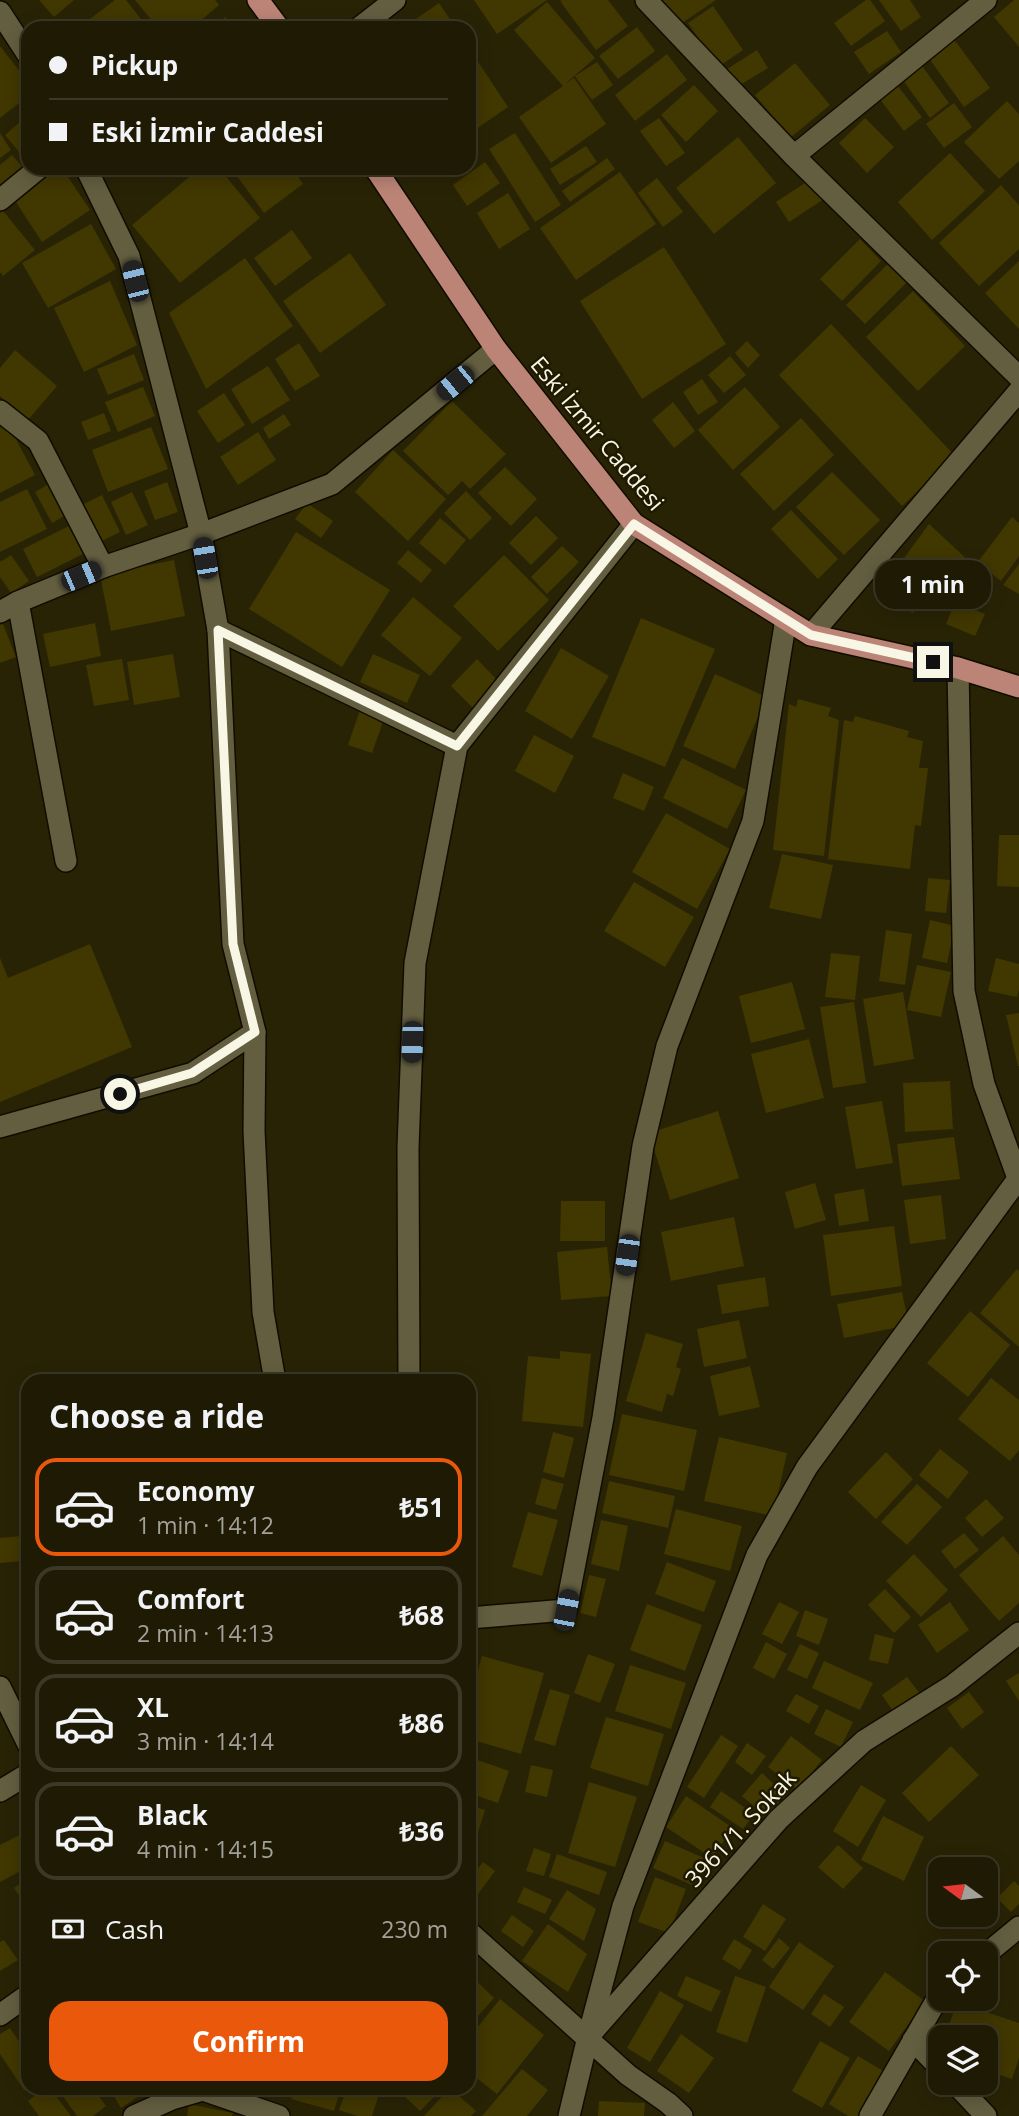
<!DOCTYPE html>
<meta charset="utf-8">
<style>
body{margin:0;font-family:"Open Sans",sans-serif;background:#2c2713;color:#f1f3f6;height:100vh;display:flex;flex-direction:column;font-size:26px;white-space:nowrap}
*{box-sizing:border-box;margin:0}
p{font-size:23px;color:#a1a19a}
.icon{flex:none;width:38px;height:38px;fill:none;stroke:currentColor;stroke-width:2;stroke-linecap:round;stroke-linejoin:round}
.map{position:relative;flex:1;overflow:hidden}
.details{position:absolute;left:21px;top:1374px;width:455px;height:721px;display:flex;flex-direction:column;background:#1f1a04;border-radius:21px;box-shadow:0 4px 18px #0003,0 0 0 2px #3c3826}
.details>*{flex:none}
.guide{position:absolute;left:21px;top:21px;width:455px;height:154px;border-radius:21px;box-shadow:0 4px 18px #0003,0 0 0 2px #3c3826;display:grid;align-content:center;height:154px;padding:0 28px;background:#1f1a04}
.needle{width:46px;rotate:285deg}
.controls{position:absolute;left:928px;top:1857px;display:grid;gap:14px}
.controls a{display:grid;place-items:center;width:70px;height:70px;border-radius:14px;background:#1f1a04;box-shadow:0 4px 18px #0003,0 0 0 2px #3c3826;font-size:35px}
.end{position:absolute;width:32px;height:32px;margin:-16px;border:9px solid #f8f6e4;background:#111;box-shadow:0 0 0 4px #111}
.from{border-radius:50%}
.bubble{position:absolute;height:49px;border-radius:21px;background:#1f1a04;box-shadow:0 4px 18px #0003,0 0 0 2px #3c3826;font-size:23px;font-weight:700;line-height:49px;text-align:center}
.car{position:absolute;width:21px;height:42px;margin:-21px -10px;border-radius:9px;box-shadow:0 0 5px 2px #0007;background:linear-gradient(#222 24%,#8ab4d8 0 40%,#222 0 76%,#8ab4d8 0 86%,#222 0)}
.guide b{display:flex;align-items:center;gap:24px;height:66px;font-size:26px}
.guide b+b{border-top:2px solid #3c3826}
.guide i{width:18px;height:18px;background:#f1f3f6}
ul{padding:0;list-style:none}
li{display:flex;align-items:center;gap:21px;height:98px;margin:0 14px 10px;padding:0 14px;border:4px solid #3c3826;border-radius:21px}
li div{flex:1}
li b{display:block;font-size:26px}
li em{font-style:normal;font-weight:700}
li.active{border-color:#ea580c}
li>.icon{width:63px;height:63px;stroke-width:1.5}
h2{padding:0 28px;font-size:32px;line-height:84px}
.pay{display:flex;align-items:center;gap:18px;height:77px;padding:0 28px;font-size:26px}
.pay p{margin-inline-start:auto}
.cta{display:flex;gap:14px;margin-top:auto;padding:14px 28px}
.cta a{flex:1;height:80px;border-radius:21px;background:#ea580c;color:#fff;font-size:28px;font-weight:700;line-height:80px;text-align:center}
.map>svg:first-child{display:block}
.building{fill:#413700}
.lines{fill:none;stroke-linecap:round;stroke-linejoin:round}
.street-casing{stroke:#110c00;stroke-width:24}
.primary-casing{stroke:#110c00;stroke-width:24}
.street{stroke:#635e40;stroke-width:21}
.primary{stroke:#bb8476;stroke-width:21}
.route{stroke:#f8f6e4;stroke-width:9}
.labels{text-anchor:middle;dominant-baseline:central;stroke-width:5;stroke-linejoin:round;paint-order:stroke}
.street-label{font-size:23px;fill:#f8f6e4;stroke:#1f1a00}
</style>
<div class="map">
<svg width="1019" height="2116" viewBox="0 0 1019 2116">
<rect width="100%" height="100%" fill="#292306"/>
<g class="building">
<path d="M39,0H74L54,17Z"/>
<path d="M115,0H126L148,28H78Z"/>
<path d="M135,0H215L219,5L192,28H158Z"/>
<path d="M474,0H547L497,34Z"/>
<path d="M562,0H608L628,26L596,50L560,1Z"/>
<path d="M662,0H716L679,25Z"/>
<path d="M866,0H870L885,21L851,46L834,23Z"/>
<path d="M879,0H910L921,17L901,31Z"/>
<path d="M1014,0H1019V47L994,17Z"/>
<path d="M547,2L595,58L565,84L574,78L606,124L551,163L519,117L563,86L514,30Z"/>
<path d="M439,3L456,28H403Z"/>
<path d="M713,6L743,50L718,67L688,23Z"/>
<path d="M225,17L238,28H215Z"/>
<path d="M637,27L655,51L618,79L599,56Z"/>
<path d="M887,31L901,52L869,74L854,52Z"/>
<path d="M953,38L990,88L964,107L928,57Z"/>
<path d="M0,46L28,82V96L0,118Z"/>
<path d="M469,48L508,107L469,134Z"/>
<path d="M757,50L768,68L735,88L724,71Z"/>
<path d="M667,54L687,80L635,121L615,95Z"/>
<path d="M917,59L949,103L930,118L898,73Z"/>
<path d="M597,62L613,85L592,100L575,76Z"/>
<path d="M795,63L830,105L790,138L755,95Z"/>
<path d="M893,80L922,117L904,131L876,94Z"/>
<path d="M694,85L718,111L686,142L661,115Z"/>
<path d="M1007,101L1019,114V161L999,179L964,142Z"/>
<path d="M954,103L972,127L944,148L926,124Z"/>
<path d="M28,115V163L5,135Z"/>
<path d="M659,118L685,153L666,166L640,131Z"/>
<path d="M865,118L894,147L867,173L839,143Z"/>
<path d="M0,133L11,150L0,158Z"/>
<path d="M515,133L561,205L535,222L489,149Z"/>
<path d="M738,137L776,183L714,234L676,188Z"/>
<path d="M586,146L597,162L560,185L550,169Z"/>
<path d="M950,153L985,191L932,240L898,202Z"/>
<path d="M12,155L27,172L0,190V165Z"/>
<path d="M607,158L615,169L570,202L562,191Z"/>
<path d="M485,162L500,183L467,206L453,185Z"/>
<path d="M60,168H62L90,210L42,242L14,199Z"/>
<path d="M200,168H219L260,218L180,283L132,225Z"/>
<path d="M231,168H292L303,184L264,213Z"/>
<path d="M620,172L656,224L576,280L540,228Z"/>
<path d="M657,178L683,212L663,227L638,193Z"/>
<path d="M811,179L824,199L789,222L776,202Z"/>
<path d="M1001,185L1019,205V249L979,286L939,243Z"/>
<path d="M508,193L530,229L499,249L477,213Z"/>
<path d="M3,211L35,250L3,276L0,272V213Z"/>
<path d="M91,224L116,269L48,308L22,263Z"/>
<path d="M292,230L312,258L275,286L254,258Z"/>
<path d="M860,239L881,261L842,301L820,279Z"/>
<path d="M664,247L726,344L642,399L580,301Z"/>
<path d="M350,253L386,305L320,353L283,301Z"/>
<path d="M245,258L293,326L206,389L169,313Z"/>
<path d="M891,261L910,279L865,324L846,305Z"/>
<path d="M1019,261V329L985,293Z"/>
<path d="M110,281L137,345L84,372L54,308Z"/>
<path d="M913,291L965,346L918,391L866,337Z"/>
<path d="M831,324L955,456L902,506L779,375Z"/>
<path d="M747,341L760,355L748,368L735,353Z"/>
<path d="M299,343L320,376L295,391L275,359Z"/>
<path d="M15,350L57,386L28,420L0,396V368Z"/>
<path d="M134,354L144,380L108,395L97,369Z"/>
<path d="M730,356L746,375L724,393L708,375Z"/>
<path d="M268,366L290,400L252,424L231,389Z"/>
<path d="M702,379L718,402L698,415L683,392Z"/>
<path d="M143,387L155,416L118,432L105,402Z"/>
<path d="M745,387L780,427L733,470L698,430Z"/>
<path d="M224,393L245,425L218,443L197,411Z"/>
<path d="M452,401L506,454L470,489L462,481L448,495L403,451Z"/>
<path d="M673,402L695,431L674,448L652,420Z"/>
<path d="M104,413L111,431L88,440L81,422Z"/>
<path d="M284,414L291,425L269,439L263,428Z"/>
<path d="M801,418L834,455L774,511L740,474Z"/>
<path d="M8,424L35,475L0,493V428Z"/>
<path d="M151,427L168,469L108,492L92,450Z"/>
<path d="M258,432L276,460L238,485L220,457Z"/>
<path d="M393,450L446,499L408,541L355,492Z"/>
<path d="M505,467L537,499L511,526L478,493Z"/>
<path d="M832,472L880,520L844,555L796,507Z"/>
<path d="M54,481L71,512L52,523L35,492Z"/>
<path d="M167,482L178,512L155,520L144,491Z"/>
<path d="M27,489L47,529L0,552V502Z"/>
<path d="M466,491L492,518L470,540L444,513Z"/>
<path d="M132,492L148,525L126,535L111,502Z"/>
<path d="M102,495L120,532L98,543L80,506Z"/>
<path d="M307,503L333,521L321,538L295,519Z"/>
<path d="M791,510L838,559L818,579L771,529Z"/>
<path d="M536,516L558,538L531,565L509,543Z"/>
<path d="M1012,517L1019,523V556L1001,581L977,563Z"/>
<path d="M440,518L466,540L445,565L419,543Z"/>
<path d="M929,524L985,576L962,601L948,595L938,607L891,576Z"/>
<path d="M69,526L83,554L37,577L23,549Z"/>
<path d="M296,532L390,590L342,667L249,609Z"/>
<path d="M562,546L579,562L547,594L531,577Z"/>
<path d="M408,550L432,570L421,583L397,563Z"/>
<path d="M11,555L29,581L11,593L0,577V562Z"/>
<path d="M504,555L549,600L498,651L453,606Z"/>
<path d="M174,560L185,616L111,631L100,575Z"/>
<path d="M1019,564V594L1003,585Z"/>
<path d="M887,578L921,601L913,613L879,591Z"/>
<path d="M413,597L462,638L430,676L381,635Z"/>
<path d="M955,602L985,614L975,636L946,624Z"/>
<path d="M641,618L715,649L665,767L592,737Z"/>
<path d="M95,623L101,656L50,667L43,634Z"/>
<path d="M3,624L16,657L0,663V625Z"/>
<path d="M561,648L609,676L572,739L525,711Z"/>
<path d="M173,654L180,697L134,705L127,662Z"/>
<path d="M373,654L420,675L407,703L360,682Z"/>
<path d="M122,659L129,700L94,706L86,665Z"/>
<path d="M477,659L499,682L473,708L451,686Z"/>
<path d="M715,674L767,697L735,769L683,746Z"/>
<path d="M798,699L831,708L828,716L839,720L824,856L773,850L789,704L796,707Z"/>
<path d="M360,710L384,719L372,753L348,745Z"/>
<path d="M855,716L909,731L907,737L923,741L919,768H928L921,826L915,825L910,869L828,859L844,720L853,722Z"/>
<path d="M534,735L574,756L555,793L515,771Z"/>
<path d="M682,758L746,790L727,829L663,798Z"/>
<path d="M623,773L654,787L644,811L613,798Z"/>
<path d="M666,813L730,849L697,909L632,872Z"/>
<path d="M999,835H1019V887L997,886Z"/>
<path d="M782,854L833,865L821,919L769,908Z"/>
<path d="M928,878L950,880L946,913L925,911Z"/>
<path d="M634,882L694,917L665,967L604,931Z"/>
<path d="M930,920L955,926L947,963L922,958Z"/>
<path d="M886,930L912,934L905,985L879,981Z"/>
<path d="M90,944L132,1047L0,1102V958L8,978Z"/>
<path d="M831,953L860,956L855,1000L825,997Z"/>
<path d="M996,958L1019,964V989L1017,997L988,991Z"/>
<path d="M917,965L951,972L941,1017L907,1010Z"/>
<path d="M792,982L805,1029L751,1043L739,996Z"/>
<path d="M903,992L914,1059L874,1066L863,999Z"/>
<path d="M854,1002L866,1083L833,1088L820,1007Z"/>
<path d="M1019,1013V1066H1018L1006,1015Z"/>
<path d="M809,1039L824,1098L766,1113L751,1054Z"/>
<path d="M950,1081L953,1129L905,1132L903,1083Z"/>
<path d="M882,1101L893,1163L856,1169L845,1107Z"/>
<path d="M718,1111L739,1178L670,1200L649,1133Z"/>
<path d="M954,1137L960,1179L902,1186L897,1144Z"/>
<path d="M815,1183L826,1220L795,1229L785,1192Z"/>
<path d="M864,1189L869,1221L839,1226L834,1194Z"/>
<path d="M941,1195L946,1239L910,1244L904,1200Z"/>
<path d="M561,1201H605V1241H560Z"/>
<path d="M734,1217L744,1266L671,1281L661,1232Z"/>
<path d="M894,1226L902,1286L831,1296L823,1235Z"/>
<path d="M607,1247L612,1296L561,1300L557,1252Z"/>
<path d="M1017,1269L1019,1271V1347L980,1313Z"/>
<path d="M765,1277L769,1306L722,1314L717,1285Z"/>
<path d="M902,1292L909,1325L844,1338L837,1304Z"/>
<path d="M970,1311L1010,1345L968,1397L927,1363Z"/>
<path d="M739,1320L747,1358L704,1367L697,1329Z"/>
<path d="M646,1333L683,1344L676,1367L681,1369L673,1396L667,1394L662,1412L626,1401Z"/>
<path d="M560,1351L591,1354L583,1427L522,1421L528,1356L560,1359Z"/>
<path d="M750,1366L760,1407L719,1416L710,1376Z"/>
<path d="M991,1378L1019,1400V1450L1010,1461L958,1419Z"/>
<path d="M622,1414L697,1430L684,1491L609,1475Z"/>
<path d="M553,1432L574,1438L564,1478L543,1472Z"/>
<path d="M719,1437L787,1453L773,1516L704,1501Z"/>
<path d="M940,1449L969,1472L948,1499L919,1475Z"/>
<path d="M886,1452L913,1479L876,1519L848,1492Z"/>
<path d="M542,1478L564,1484L556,1510L535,1504Z"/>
<path d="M609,1481L675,1496L668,1528L602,1513Z"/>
<path d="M917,1484L942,1507L907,1545L881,1522Z"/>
<path d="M986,1499L1004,1518L982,1537L965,1518Z"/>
<path d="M676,1509L742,1526L730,1571L664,1554Z"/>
<path d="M528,1512L558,1520L542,1576L512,1567Z"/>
<path d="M601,1520L628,1526L619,1571L591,1564Z"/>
<path d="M964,1533L979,1550L955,1569L941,1551Z"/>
<path d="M21,1536L22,1561L0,1563V1538Z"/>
<path d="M1003,1536L1019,1555V1603L999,1621L959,1575Z"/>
<path d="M914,1554L948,1590L921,1617L886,1581Z"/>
<path d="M667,1562L716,1581L704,1612L655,1594Z"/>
<path d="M589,1575L606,1579L596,1617L580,1613Z"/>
<path d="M885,1589L911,1617L894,1633L868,1605Z"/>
<path d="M779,1602L799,1612L782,1644L762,1634Z"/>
<path d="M950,1602L969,1630L937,1653L918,1625Z"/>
<path d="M647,1604L702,1625L685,1671L630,1650Z"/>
<path d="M805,1610L828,1619L819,1645L796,1636Z"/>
<path d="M875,1634L894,1639L888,1664L869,1660Z"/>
<path d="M766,1642L787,1654L774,1679L753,1668Z"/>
<path d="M800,1644L819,1653L807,1679L787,1670Z"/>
<path d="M588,1654L615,1664L600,1703L574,1693Z"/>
<path d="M482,1656L544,1673L521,1754L469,1739V1702Z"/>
<path d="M824,1661L873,1683L860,1710L812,1688Z"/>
<path d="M630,1665L686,1683L671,1729L615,1711Z"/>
<path d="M1019,1673V1701L1006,1681Z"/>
<path d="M907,1677L921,1695L895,1714L882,1695Z"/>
<path d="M550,1689L570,1695L555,1746L534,1740Z"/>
<path d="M969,1692L984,1712L962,1729L947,1708Z"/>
<path d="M796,1694L819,1706L809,1724L786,1711Z"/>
<path d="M826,1709L853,1722L841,1747L814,1734Z"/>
<path d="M606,1717L664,1734L648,1786L590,1768Z"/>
<path d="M721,1735L738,1746L704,1798L687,1787Z"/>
<path d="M791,1736L822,1760L798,1790L768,1767Z"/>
<path d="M747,1743L766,1756L752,1775L735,1762Z"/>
<path d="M951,1746L979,1775L929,1822L902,1793Z"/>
<path d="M469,1757L509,1771L498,1803L469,1793Z"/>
<path d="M531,1765L553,1770L547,1797L525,1792Z"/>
<path d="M762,1773L787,1796L767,1818L742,1796Z"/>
<path d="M589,1782L637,1797L615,1867L568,1853Z"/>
<path d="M861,1785L886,1800L858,1847L833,1831Z"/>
<path d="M721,1791L754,1814L743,1829L710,1807Z"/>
<path d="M686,1796L733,1828L712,1858L666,1827Z"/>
<path d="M469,1805L485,1810L470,1859H469Z"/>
<path d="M883,1816L924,1837L904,1881L861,1860Z"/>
<path d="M24,1833L28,1840V1867L0,1882V1845Z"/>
<path d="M665,1841L704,1858L692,1885L653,1868Z"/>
<path d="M838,1845L863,1868L843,1889L818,1867Z"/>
<path d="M534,1848L551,1854L544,1876L526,1871Z"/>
<path d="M557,1854L607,1872L599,1895L549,1877Z"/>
<path d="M483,1862L495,1871L472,1902L469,1900V1880Z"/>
<path d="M655,1877L686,1889L669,1933L638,1922Z"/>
<path d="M28,1878V1909L14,1888Z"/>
<path d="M1014,1881L1019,1886V1904L1011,1912L997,1898Z"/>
<path d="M524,1887L552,1900L545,1914L517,1902Z"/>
<path d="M567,1890L596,1909L584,1941L549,1919Z"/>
<path d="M763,1904L786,1919L765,1951L743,1937Z"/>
<path d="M512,1915L534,1931L523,1947L501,1931Z"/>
<path d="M548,1924L587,1954L568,1992L522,1961Z"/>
<path d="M779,1938L790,1948L773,1969L762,1960Z"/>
<path d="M734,1939L752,1950L740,1970L722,1959Z"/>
<path d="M4,1940L18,1960L0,1971V1942Z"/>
<path d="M799,1942L834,1966L803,2010L769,1987Z"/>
<path d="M885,1972L925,2001L889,2051L849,2022Z"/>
<path d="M469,1974L494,1998L469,2026Z"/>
<path d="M686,1976L721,1991L711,2012L677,1996Z"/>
<path d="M735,1976L766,1987L747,2043L716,2032Z"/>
<path d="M660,1991L684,2005L650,2062L627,2048Z"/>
<path d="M824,1994L844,2007L830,2027L811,2014Z"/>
<path d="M500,1999L544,2035L497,2094L469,2072V2038Z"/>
<path d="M957,2002L1019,2023V2058L1012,2079L985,2070V2037H945Z"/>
<path d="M10,2028L28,2055V2088L24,2090L0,2054V2034Z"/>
<path d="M681,2034L714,2058L689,2093L657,2071Z"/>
<path d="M820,2041L850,2058L822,2108L792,2091Z"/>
<path d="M858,2056L885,2072L858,2116H848L829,2104Z"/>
<path d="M522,2069L548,2090L527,2116H482Z"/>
<path d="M45,2088H50L71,2116H39L28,2101Z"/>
<path d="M57,2088H93L106,2106L93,2116H77Z"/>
<path d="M109,2088H151L121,2108Z"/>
<path d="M294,2088H341L334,2111L291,2099Z"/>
<path d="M347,2088H381L372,2116H357L339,2110Z"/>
<path d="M410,2088H443L420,2111L403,2095Z"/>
<path d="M450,2088L476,2111L471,2116H424Z"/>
<path d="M599,2101L645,2103L644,2116H598Z"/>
<path d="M189,2104L233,2113L232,2116H187Z"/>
</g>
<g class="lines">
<defs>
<g id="street">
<path d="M646,0L794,156L1019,377"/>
<path d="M0,12L28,55"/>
<path d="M359,28L395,0"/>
<path d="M794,156L986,0"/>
<path d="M86,168L129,256L201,534L218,630L233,944L255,1032L254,1131L263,1312L275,1381"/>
<path d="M0,200L39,168"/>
<path d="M0,411L38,441L103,567"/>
<path d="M18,602L66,861"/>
<path d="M0,612L18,602L103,567L201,534L332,484L496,349"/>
<path d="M218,630L457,746"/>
<path d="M811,635L1019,391"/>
<path d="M958,668L964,991L984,1084L1019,1181"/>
<path d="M0,1127L193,1073L255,1032"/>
<path d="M409,1381L408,1148L415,963L457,746L634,524"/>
<path d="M469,1618L566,1610L603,1418L643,1146L667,1046L753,821L786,619"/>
<path d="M0,1687L28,1744"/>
<path d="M0,1791L28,1774"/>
<path d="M469,1932L628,2075L668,2103L682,2116"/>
<path d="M985,1955L1019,1927"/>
<path d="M0,2015L28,1995"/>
<path d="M588,2037L623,1906L757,1555L807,1467L1018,1179"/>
<path d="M913,2040L940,2068"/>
<path d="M954,2082L986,2116"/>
<path d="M134,2116L172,2099L203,2090L279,2116"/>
<path d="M569,2116L588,2037L779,1819L864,1741L952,1686L1019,1633"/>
<path d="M870,2116L940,1994"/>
</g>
<g id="primary">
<path d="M258,0L279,28"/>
<path d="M375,168L496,349L634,524L811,635L958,668L1019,687"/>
</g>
</defs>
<use href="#street" class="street-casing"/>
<use href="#primary" class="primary-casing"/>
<use href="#street" class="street"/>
<use href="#primary" class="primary"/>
</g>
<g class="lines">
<path class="route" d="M120,1094L192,1073L255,1032L233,944L218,630L457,746L634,524L811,635L933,662"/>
</g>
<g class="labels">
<g class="street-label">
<text transform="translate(598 433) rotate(50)">Eski İzmir Caddesi</text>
<text transform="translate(740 1828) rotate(-47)">3961/1. Sokak</text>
</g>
</g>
</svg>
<div class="controls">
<a><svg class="needle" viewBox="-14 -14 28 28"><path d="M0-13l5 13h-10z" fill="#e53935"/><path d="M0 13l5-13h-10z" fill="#a1a19a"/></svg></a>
<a><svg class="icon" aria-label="locate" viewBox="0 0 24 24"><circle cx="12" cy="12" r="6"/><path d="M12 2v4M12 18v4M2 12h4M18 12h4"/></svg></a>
<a><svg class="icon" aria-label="layers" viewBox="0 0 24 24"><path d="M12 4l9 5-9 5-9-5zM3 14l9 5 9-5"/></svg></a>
</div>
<i class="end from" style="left:120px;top:1094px"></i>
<i class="end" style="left:933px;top:662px"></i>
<div class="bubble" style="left:875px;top:560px;width:116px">1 min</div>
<i class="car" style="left:135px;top:281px;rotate:346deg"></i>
<i class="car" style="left:455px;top:383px;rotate:231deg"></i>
<i class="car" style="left:205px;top:558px;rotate:350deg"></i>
<i class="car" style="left:81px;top:576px;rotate:67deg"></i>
<i class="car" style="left:412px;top:1042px;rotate:182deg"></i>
<i class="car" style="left:627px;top:1255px;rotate:188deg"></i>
<i class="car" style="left:566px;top:1610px;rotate:11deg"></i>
<div class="guide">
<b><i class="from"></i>Pickup</b>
<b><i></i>Eski İzmir Caddesi</b>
</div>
<section class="details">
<h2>Choose a ride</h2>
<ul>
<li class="active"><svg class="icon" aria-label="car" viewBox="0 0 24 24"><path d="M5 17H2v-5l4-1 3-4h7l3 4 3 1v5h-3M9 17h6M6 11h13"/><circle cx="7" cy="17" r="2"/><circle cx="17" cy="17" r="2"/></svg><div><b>Economy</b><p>1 min · 14:12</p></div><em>₺51</em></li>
<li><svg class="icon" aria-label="car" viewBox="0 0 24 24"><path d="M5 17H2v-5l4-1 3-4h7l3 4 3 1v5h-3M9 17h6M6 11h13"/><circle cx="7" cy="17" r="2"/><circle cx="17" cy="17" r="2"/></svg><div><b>Comfort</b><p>2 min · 14:13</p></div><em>₺68</em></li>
<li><svg class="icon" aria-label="car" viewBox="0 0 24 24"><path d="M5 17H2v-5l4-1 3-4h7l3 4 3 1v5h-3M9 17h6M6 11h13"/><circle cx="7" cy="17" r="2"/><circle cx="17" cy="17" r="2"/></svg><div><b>XL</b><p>3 min · 14:14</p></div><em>₺86</em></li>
<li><svg class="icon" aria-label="car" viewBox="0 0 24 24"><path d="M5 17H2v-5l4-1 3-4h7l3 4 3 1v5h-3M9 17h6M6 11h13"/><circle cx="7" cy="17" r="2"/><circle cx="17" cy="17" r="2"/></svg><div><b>Black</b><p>4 min · 14:15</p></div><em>₺36</em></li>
</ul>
<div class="pay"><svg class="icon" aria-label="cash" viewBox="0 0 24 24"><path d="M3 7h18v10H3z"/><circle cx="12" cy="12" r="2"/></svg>Cash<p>230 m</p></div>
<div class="cta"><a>Confirm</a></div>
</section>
</div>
